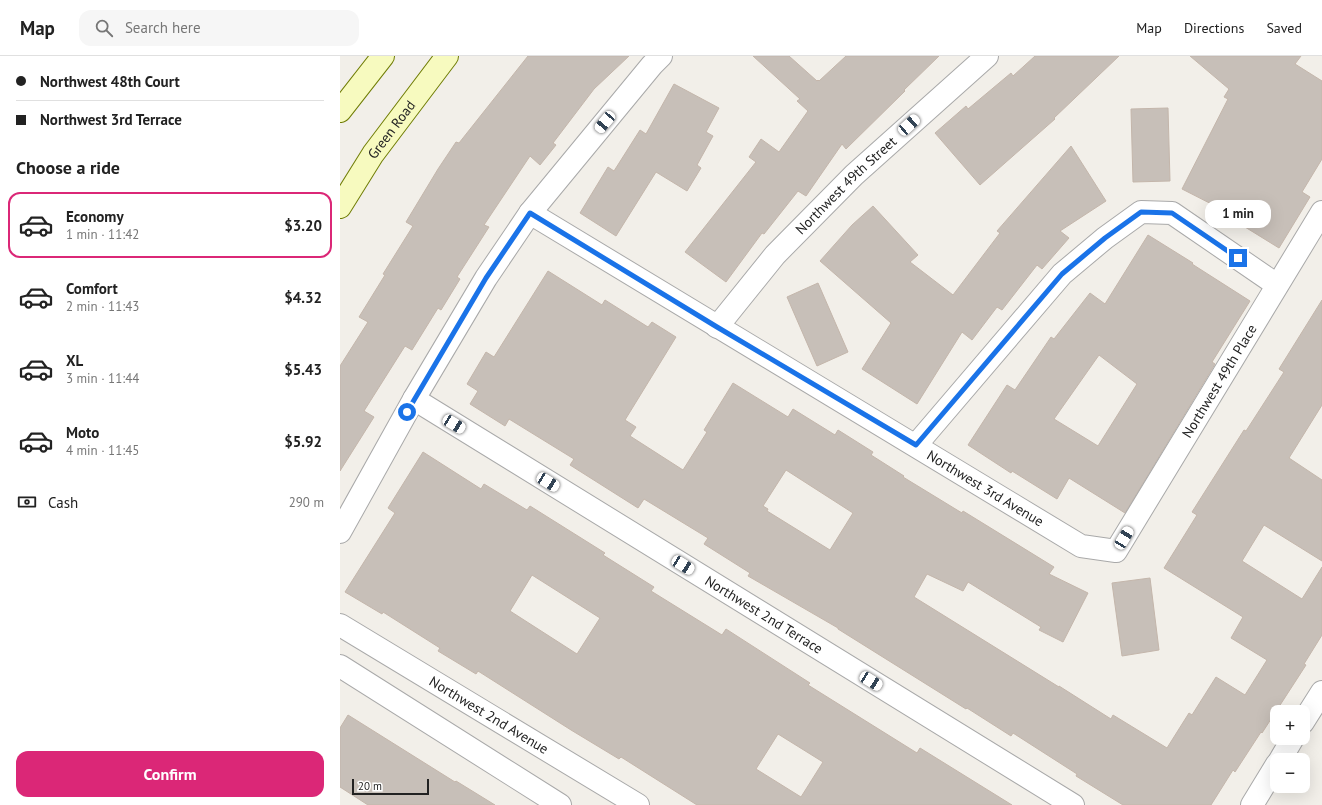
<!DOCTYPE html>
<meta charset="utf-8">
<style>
body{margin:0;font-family:"PT Sans",sans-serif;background:#f6f6f6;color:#222;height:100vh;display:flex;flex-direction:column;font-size:15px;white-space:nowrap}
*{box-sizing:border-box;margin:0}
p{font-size:13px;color:#767676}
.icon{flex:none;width:22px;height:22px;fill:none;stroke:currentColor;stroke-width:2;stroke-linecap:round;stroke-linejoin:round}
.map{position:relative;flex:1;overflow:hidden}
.drawer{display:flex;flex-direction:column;background:#fff;width:340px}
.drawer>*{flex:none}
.guide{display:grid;align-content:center;height:88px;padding:0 16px;background:#fff}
.tools{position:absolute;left:930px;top:649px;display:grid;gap:8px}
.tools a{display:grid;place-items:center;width:40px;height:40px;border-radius:8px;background:#fff;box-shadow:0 4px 16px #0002;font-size:20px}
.scale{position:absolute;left:12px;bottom:10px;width:77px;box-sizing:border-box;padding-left:4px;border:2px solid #222;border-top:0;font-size:11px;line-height:14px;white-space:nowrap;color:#222;-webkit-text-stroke:3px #fff;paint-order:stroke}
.end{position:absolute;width:18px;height:18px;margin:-9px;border:5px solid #1a73e8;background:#fff;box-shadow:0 0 0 2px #fff}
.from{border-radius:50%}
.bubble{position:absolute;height:28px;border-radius:12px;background:#fff;box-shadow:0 4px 16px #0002;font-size:13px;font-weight:800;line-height:28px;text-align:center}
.car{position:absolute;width:12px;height:24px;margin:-12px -6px;border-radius:5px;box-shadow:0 0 3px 1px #0007;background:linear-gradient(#fff 24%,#345 0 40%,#fff 0 76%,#345 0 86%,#fff 0)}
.guide b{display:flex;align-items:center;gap:14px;height:38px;font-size:15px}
.guide b+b{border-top:1px solid #e0e0e0}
.guide i{width:10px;height:10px;background:#222}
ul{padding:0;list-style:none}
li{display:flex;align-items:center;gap:12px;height:66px;margin:0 8px 6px;padding:0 8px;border:2px solid transparent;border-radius:12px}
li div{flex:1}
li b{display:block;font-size:15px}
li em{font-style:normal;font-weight:800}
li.active{border-color:#db2777}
li>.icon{width:36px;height:36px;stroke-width:1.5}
h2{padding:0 16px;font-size:18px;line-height:48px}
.pay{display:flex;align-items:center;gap:10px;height:44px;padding:0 16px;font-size:15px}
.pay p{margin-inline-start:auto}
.cta{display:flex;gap:8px;margin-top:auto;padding:8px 16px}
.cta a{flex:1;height:46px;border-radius:12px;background:#db2777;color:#fff;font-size:16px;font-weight:800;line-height:46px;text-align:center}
header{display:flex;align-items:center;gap:24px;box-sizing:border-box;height:56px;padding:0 20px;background:#fff;border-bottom:1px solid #e0e0e0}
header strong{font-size:19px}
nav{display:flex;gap:22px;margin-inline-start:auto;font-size:14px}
.search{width:280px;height:36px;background:#f6f6f6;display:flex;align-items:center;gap:10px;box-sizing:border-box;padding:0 14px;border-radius:12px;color:#767676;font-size:15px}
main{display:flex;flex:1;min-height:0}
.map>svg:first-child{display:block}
.building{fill:#c7bfb8;stroke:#c4b6ab;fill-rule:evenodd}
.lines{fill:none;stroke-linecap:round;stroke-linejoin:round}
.minor-casing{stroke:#a9a9a9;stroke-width:24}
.secondary-casing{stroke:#707d05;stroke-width:24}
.minor{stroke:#fff;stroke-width:22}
.secondary{stroke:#f7fabf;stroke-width:22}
.route{stroke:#1a73e8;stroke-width:5}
.labels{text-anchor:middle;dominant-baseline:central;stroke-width:3;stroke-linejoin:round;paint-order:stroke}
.street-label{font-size:14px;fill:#222;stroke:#fff}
</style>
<header>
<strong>Map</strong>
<div class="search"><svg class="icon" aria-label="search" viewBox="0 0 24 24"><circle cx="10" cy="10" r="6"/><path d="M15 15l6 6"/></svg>Search here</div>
<nav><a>Map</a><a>Directions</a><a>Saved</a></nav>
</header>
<main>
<section class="drawer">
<div class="guide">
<b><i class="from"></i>Northwest 48th Court</b>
<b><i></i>Northwest 3rd Terrace</b>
</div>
<h2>Choose a ride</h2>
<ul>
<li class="active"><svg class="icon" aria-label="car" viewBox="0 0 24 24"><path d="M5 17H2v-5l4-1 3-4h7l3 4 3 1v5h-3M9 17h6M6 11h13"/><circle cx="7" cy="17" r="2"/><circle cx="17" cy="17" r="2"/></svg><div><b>Economy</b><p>1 min · 11:42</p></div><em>$3.20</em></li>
<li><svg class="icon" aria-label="car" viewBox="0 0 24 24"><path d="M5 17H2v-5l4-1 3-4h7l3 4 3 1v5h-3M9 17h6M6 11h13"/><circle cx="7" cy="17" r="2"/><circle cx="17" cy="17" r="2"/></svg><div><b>Comfort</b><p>2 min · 11:43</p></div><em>$4.32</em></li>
<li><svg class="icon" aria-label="car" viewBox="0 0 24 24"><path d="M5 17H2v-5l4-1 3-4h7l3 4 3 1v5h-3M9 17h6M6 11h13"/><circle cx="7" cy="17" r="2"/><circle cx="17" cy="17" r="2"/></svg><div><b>XL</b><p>3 min · 11:44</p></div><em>$5.43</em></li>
<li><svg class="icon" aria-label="car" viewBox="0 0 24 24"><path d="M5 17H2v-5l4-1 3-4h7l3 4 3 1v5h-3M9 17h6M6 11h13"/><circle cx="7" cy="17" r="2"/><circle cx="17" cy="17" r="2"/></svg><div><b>Moto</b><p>4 min · 11:45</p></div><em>$5.92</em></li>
</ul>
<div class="pay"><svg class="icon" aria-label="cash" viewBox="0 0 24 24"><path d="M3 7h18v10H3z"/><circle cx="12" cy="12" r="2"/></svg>Cash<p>290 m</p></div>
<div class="cta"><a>Confirm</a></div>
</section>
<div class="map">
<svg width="982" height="749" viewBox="0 0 982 749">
<rect width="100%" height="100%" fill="#f2efe9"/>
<g class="building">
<path d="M188,0H289L254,33L213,87L216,89L200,109L190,100L144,169L149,171L117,221L120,223L101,254L98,252L72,294L65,290L24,355L34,361L0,415V310L28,266L19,261L45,219L43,218L73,170L66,166L98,113L116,86L119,87Z"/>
<path d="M413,0H449L477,25L478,24L479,25L506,0H599L564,34L565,35L506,93L502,88L466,140L458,135L424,178L422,177L386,226L345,196L416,106L409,101L421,83L439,96L468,55L457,45L460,43Z"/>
<path d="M695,0H779L714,62L715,63L640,129L595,77L626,50L628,53L671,17L673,20Z"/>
<path d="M850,0H961L955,8L982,25V103L962,136L970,141L939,192L892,163L895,160L842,133L888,43L884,41L889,33Z"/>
<path d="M334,28L379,52L366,76L373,80L357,109L361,112L347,135L316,116L276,180L240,157L268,111L274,115L300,74L306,78Z"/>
<path d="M828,52L830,125L793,126L791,53Z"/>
<path d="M731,90L766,145L720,175L729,182L702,213L697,209L662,254L657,251L632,284L622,276L577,348L522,313L551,267L480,205L512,169L533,150L578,199L570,206L613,239L660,177L657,175Z"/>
<path d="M808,179L853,207L852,208L910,245L872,306L875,308L785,457L729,422L717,443L672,415L671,417L628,389L667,329L675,334L711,281L714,283L750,237L765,248ZM759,299L797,328L758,390L714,363Z"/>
<path d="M208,215L262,249L265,244L308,271L312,266L336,281L285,364L296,371L290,380L343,414L367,376L364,374L393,327L448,361L453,353L495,379L498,374L533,396L531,399L564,420L563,421L622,457L623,455L714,511L709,518L748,537L723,586L699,574L701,571L628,526L623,535L587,518L574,541L719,631V630L771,663L773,659L827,692L849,657L852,659L876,621L905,639L927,604L891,582L903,561L824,512L857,459L852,456L904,374L906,375L944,316L939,313L982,244V349L949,402L982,424V505L924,469L902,505L962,543L982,511V579L964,608L966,609L922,677L921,676L895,716L893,714L871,749H783L736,720L737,718L673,677L671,680L627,652L626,653L498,573V572L408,520L410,517L364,488L368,482L304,443L298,452L230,409L234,403L169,363L165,370L130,348L138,335L127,328L146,296L154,301ZM446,414L513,457L490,494L427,455L428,453L423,450Z"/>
<path d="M478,227L508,296L477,310L447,241Z"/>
<path d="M83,396L141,433L144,428L187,454L190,450L265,497L263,499L314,531L311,535L382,579L386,573L470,627L468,629L577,697L580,692L672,749H357L281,701L279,703L231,674L138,615L136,618L98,595L100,592L43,556L42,558L5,536L55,457L48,452ZM192,519L260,562L237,598L170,555ZM438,678L483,706L461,741L416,713Z"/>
<path d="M810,522L819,594L782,600L772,527Z"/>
<path d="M8,659L115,726L116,725L155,749H28L0,731V672Z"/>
</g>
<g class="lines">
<defs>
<g id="minor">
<path id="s1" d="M190,157L741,490L776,495L982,156"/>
<path id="s2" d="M377,271L435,199L514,119L647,0"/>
<path id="s3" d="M74,343L733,749"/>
<path d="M576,389L722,218L765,182L801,156L832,157L937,229"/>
<path d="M0,476L74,343L146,222L190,157L312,9L321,0"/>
<path id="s4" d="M0,569L298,749"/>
<path d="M0,610L220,749"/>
<path d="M963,666L982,636"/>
<path d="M940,704L953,682"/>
<path d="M912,749L937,708"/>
</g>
<g id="secondary">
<path d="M0,55L43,0"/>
<path id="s5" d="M0,151L33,98L107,0"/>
</g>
</defs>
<use href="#minor" class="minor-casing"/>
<use href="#secondary" class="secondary-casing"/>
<use href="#minor" class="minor"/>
<use href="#secondary" class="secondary"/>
</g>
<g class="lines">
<path class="route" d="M67,356L146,222L190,157L377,271L576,389L722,218L765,182L801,156L832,157L898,202"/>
</g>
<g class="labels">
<g class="street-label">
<text stroke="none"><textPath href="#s5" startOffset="93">Green Road</textPath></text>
<text stroke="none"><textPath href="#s2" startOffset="192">Northwest 49th Street</textPath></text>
<text stroke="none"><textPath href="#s1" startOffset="878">Northwest 49th Place</textPath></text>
<text stroke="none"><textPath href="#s1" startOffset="532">Northwest 3rd Avenue</textPath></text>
<text stroke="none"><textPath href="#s3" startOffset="411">Northwest 2nd Terrace</textPath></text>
<text stroke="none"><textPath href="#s4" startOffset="174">Northwest 2nd Avenue</textPath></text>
</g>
</g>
</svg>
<div class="tools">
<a>+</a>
<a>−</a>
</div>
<div class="scale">20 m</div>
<i class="end from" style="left:67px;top:356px"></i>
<i class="end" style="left:898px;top:202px"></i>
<div class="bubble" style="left:865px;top:144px;width:66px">1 min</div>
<i class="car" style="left:265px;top:66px;rotate:220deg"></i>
<i class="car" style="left:569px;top:69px;rotate:48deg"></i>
<i class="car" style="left:114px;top:368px;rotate:121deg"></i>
<i class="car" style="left:208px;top:426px;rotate:122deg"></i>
<i class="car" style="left:784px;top:482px;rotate:31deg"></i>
<i class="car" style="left:343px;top:509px;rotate:122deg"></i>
<i class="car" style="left:531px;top:625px;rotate:122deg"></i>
</div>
</main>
